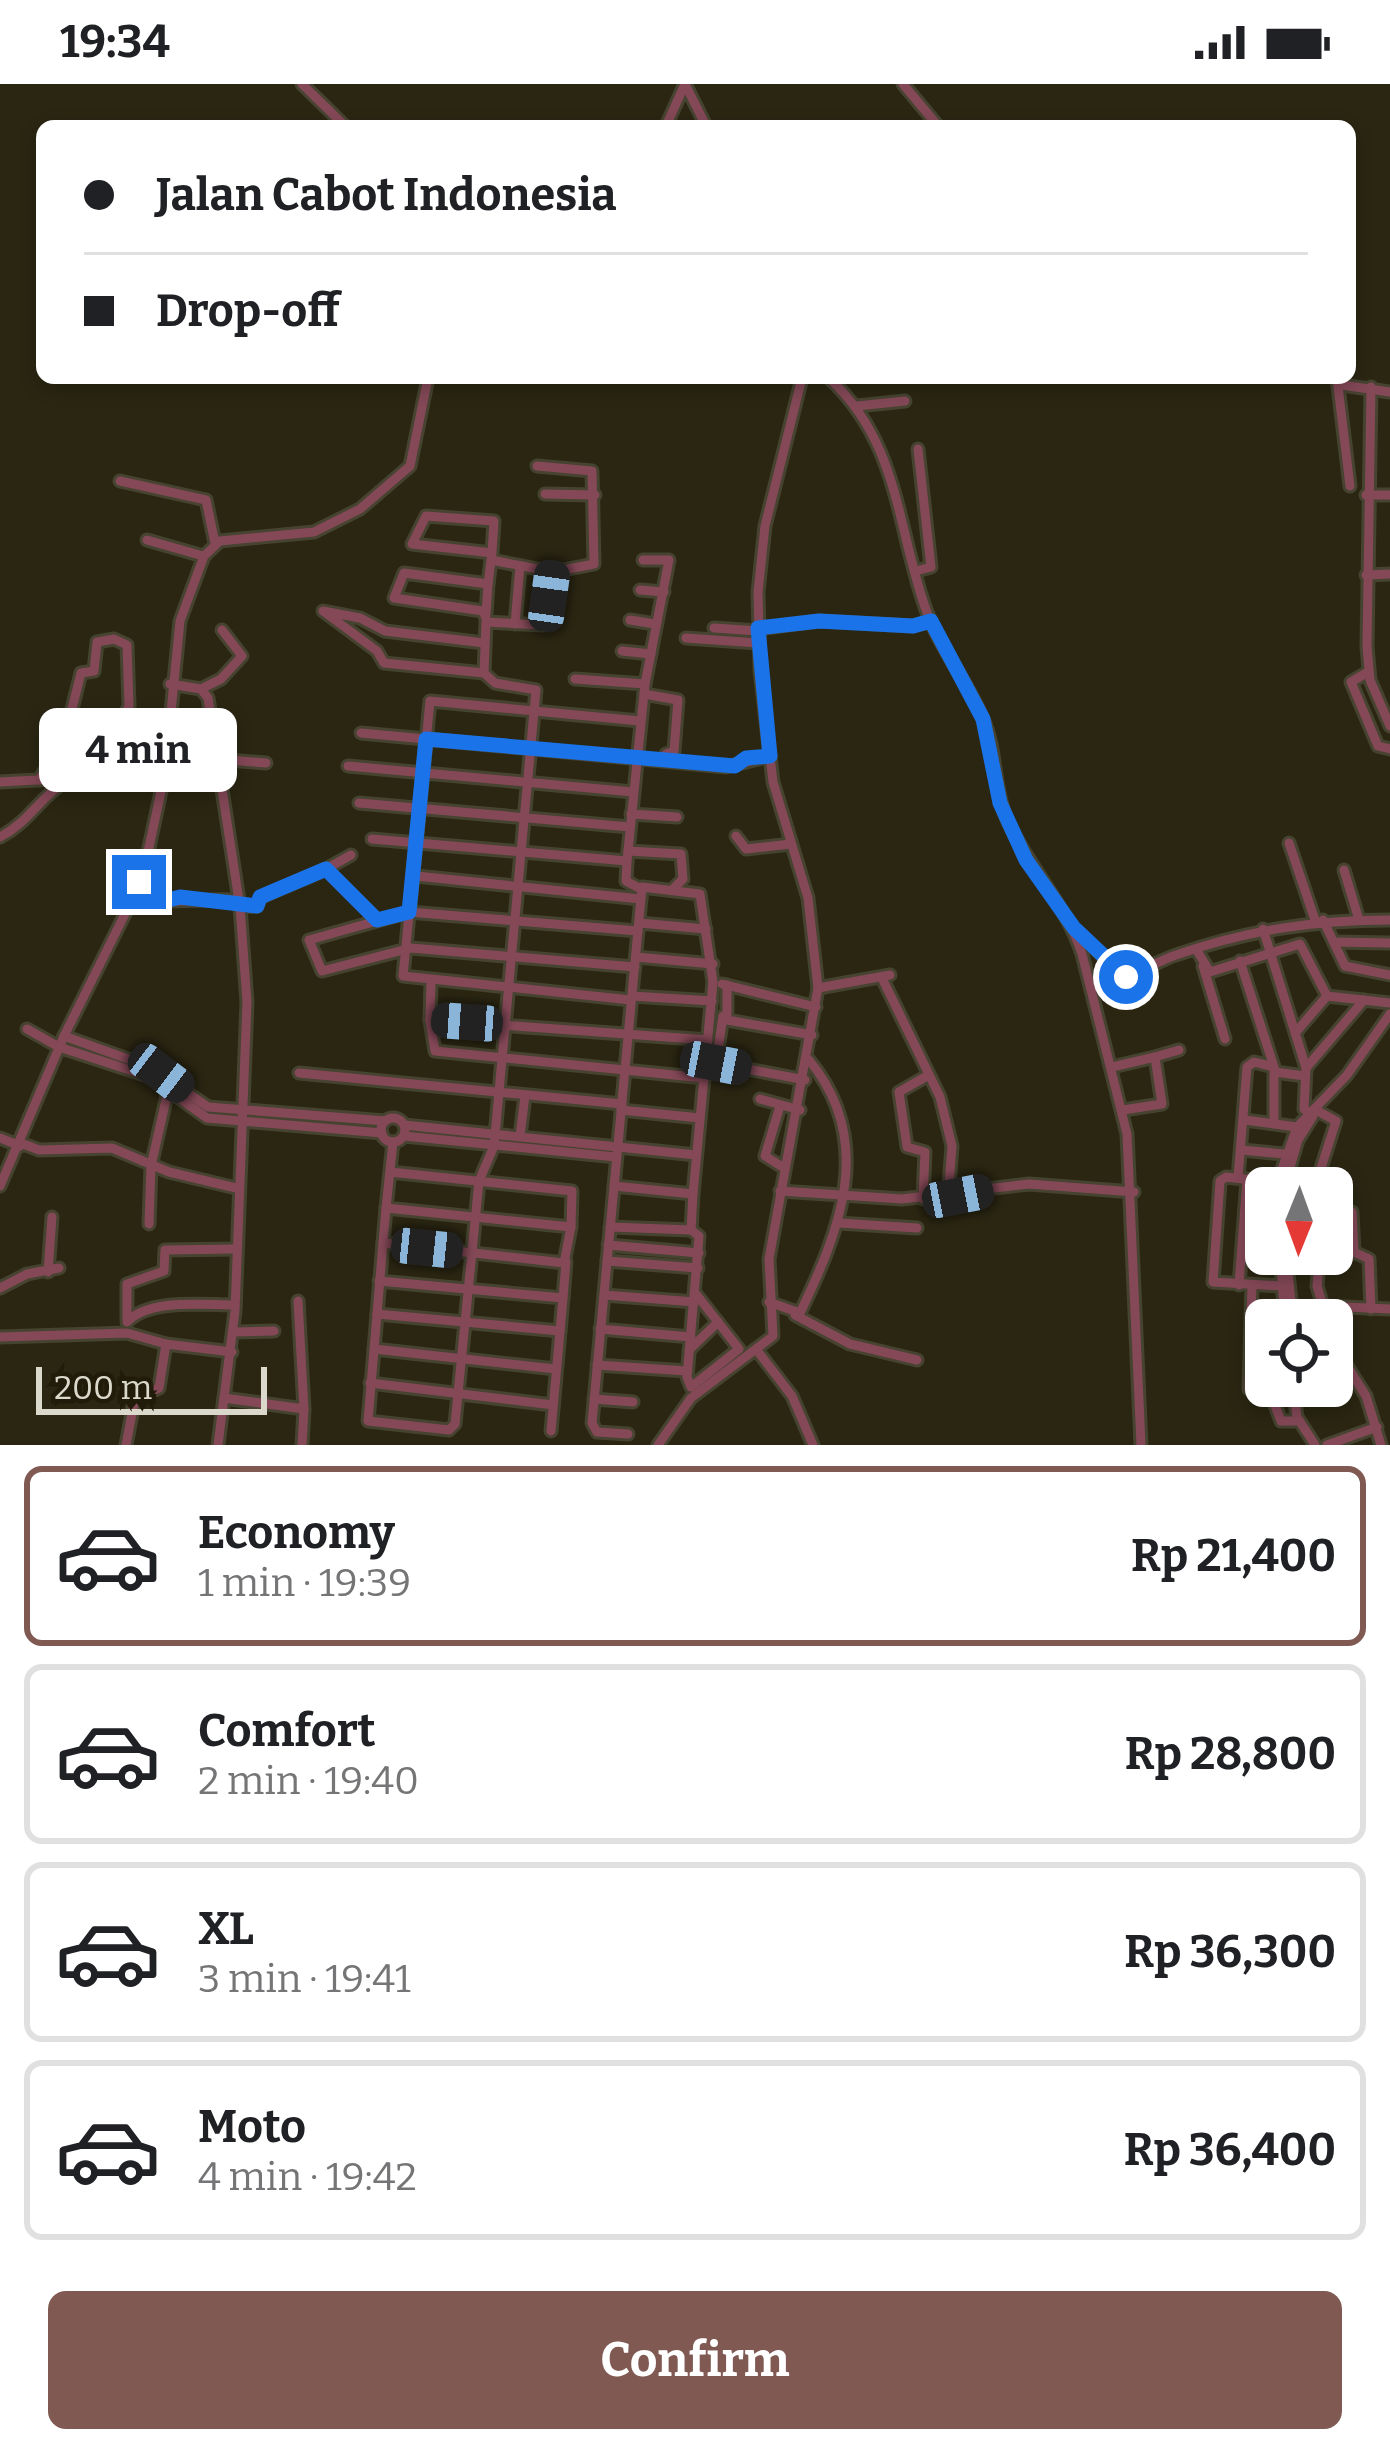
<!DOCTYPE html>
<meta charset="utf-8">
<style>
body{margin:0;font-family:Bitter,serif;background:#f2f2f2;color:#202124;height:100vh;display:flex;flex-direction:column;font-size:45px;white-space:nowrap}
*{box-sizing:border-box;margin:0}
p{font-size:39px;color:#757577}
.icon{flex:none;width:66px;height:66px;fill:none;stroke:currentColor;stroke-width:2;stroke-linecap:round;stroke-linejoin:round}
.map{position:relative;height:1361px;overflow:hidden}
.side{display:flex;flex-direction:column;background:#fff;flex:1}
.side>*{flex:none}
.banner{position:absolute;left:36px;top:36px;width:1320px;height:264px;border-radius:18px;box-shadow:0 6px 18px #0003;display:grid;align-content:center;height:264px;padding:0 48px;background:#fff}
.needle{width:78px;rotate:181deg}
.buttons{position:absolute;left:1245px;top:1083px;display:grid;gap:24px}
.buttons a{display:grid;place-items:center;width:108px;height:108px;border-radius:18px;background:#fff;box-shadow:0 6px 18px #0003;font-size:60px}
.scale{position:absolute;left:36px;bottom:30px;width:231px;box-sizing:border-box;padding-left:12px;border:6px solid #dbd9cc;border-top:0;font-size:33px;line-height:42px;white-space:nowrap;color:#dbd9cc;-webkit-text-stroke:9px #201c09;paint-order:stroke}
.end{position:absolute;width:54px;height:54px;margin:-27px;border:15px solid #1a73e8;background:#fff;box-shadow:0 0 0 6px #fff}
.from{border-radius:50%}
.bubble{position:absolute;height:84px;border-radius:18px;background:#fff;box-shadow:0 6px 18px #0003;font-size:39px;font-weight:700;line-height:84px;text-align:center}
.car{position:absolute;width:36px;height:72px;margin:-36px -18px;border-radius:15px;box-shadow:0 0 9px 3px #0007;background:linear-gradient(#222 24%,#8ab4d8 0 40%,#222 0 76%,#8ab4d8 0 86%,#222 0)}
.banner b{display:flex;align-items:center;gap:42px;height:114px;font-size:45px}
.banner b+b{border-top:3px solid #e0e0e0}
.banner i{width:30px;height:30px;background:#202124}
ul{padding:21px 0 0;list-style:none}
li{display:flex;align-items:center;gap:36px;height:180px;margin:0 24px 18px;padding:0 24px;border:6px solid #e0e0e0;border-radius:18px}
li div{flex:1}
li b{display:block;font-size:45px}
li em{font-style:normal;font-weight:700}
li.selected{border-color:#7f5952}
li>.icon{width:108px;height:108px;stroke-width:1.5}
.primary-button{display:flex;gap:24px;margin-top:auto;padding:24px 48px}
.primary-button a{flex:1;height:138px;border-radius:18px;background:#7f5952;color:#fff;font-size:48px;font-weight:700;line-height:138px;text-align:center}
.status{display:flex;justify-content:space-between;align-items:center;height:84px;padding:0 60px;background:#fff;direction:ltr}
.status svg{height:33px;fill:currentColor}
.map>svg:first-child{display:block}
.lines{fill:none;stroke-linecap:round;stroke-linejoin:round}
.minor-casing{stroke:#464330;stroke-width:15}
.minor{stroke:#844857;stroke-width:9}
.route{stroke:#1a73e8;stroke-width:15}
</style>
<div class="status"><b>19:34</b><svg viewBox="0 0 49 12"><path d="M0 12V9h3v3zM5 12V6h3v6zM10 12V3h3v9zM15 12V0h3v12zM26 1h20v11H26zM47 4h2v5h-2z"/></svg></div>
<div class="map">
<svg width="1390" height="1361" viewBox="0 0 1390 1361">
<rect width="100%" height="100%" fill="#2a2612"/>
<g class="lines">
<defs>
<g id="minor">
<path d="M302,0L345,42"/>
<path d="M685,0L706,42"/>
<path d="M903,0L938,42"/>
<path d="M666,42L685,0"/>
<path d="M829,294C898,358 896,437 924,520C937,560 966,595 983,635C997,666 993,701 1006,733C1027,782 1066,820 1082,870L1127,1050L1141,1361"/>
<path d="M1337,294L1350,402"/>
<path d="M1342,301L1390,308"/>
<path d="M1371,303L1367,563L1370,596L1390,642"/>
<path d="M857,322L905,317"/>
<path d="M120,397L206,416L215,459"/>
<path d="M545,410L595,411"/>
<path d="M1366,411H1390"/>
<path d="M147,456L203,472"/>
<path d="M491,476L553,488"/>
<path d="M643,476H669L645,600"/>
<path d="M916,487L931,483L918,365"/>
<path d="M1366,491L1390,490"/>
<path d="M488,500L492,469L412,460L426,432L494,437L492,469"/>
<path d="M640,506L664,508"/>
<path d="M486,530L488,500L404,489L394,514L483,527L487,537"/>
<path d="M630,536L655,540"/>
<path d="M515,540L520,482"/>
<path d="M714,544L758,547"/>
<path d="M758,545L819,537L913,542L931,537"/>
<path d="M686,554L758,559"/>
<path d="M622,567L651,570"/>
<path d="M1368,588L1351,598L1378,662L1390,665"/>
<path d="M484,589L384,579L377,567L323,527L360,534L385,547L484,559"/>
<path d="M575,595L645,600L627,777L626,797L639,804"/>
<path d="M170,600L201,605L208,614L240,823L247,918L235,1227L218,1361"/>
<path d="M201,605L221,595L242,572L222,546"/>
<path d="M644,610L678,616L674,667L666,670"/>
<path d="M361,649L726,683L770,672"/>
<path d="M217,675L266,679"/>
<path d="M348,682L633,708"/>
<path d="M39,696L65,653L81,589L94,587L97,558L114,555L127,561L129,622L95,690"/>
<path d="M0,698L165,689"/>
<path d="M359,719L630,743"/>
<path d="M631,730L677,733"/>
<path d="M736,752L746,765L791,760"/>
<path d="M0,753C29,738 39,714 67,696"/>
<path d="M372,755L627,777"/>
<path d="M1289,759L1315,836"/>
<path d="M628,767L681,770L683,795L673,805"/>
<path d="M326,785L351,771"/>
<path d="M1344,786L1359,836"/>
<path d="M416,792L641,815"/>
<path d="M133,814C150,821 212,814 239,816"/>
<path d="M240,823L257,822L261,813L326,785L377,836"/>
<path d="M1323,836L1345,882L1390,891"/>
<path d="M639,839L706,845"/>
<path d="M1263,845L1306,984L1304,1025L1310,1029"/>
<path d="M1077,847L1124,893C1142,888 1158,877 1176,871C1248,846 1315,836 1390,836"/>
<path d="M1334,858L1390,859"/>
<path d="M1196,865L1210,888L1300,860L1327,912"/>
<path d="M636,873L713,880"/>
<path d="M1240,877L1274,983V1038"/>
<path d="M1203,882L1225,955"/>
<path d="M635,883L411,864L322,887L309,856L409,828L638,847"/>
<path d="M882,894L940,1013L952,1062L948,1114"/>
<path d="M431,898L430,936L708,956"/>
<path d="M722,900L816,923"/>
<path d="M727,901V936L812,951"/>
<path d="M818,904L890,891"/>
<path d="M632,912L712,917"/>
<path d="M631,916L403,892L430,617L640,637"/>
<path d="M430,936L435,967L704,994"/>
<path d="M27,945L59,963L148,992L207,1034L382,1049"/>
<path d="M1296,948L1327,912L1390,919"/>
<path d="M64,952L150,983L208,1023L385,1037"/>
<path d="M706,977L805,996"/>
<path d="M716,979L723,932"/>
<path d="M1112,983L1155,973"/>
<path d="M1306,984L1364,916"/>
<path d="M1275,988L1305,992"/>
<path d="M299,989L622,1020"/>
<path d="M760,1015L800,1026"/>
<path d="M780,1022L765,1072L784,1084"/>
<path d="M1314,1025L1336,1037L1315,1103"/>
<path d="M621,1026L700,1034"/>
<path d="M1123,1026L1162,1020L1155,973L1179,966"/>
<circle cx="393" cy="1046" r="12"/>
<path d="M1245,1036L1297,1043"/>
<path d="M404,1041L696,1071"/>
<path d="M404,1052L616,1073"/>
<path d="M520,1052L525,1012"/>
<path d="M0,1054L20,1062"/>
<path d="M21,1059L39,1066L112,1064L169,1088L236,1104"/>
<path d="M1242,1066L1284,1070"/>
<path d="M390,1088L572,1107L571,1143L386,1124L393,1058"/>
<path d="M1238,1094L1247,983L1254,978L1274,983"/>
<path d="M1277,1099L1297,1043L1347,991L1390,930"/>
<path d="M0,1102L64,952L133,814L148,768L165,689L180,537L204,472L220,457L314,448L360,425L410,382L428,294"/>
<path d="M614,1102L693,1110"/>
<path d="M1284,1104L1298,1056L1313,1032"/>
<path d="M780,1107L902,1115L1029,1100L1134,1108"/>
<path d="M923,1115L925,1068L907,1063L899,1008L927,992"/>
<path d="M386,1124L383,1159L564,1179L571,1143"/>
<path d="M1352,1128L1354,1168L1369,1175L1371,1225"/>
<path d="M839,1139L917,1144"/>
<path d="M149,1140L151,1082L168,1007"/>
<path d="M610,1143L691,1146"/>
<path d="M383,1159L368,1337L449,1346L455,1340L479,1097L494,1062L536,606L495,599L484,589L486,538L543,541L553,488L594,480L592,387L537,382"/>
<path d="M608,1161L699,1169"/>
<path d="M1280,1170L1285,1236"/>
<path d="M1286,1170L1293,1236"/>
<path d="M1320,1170L1317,1202L1323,1222L1390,1225"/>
<path d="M1243,1171H1280"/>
<path d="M607,1177L698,1184"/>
<path d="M48,1188L52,1133"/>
<path d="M379,1197L563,1214L551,1347"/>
<path d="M1239,1201L1247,1095"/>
<path d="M1252,1201L1249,1305L1272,1314L1281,1337H1299"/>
<path d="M1281,1202L1213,1198L1220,1097L1226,1093L1320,1104"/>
<path d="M0,1204L27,1190L59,1184"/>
<path d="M604,1211L695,1218"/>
<path d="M563,1214L566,1178"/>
<path d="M769,1218L800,1229C840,1146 876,1057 809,976"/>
<path d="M377,1230L560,1247"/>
<path d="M795,1231L850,1260L917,1276"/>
<path d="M127,1235V1200L164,1187L165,1166L236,1165"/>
<path d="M127,1238C149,1214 204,1221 235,1221"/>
<path d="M600,1245L691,1253"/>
<path d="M234,1248L274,1247"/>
<path d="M0,1253L127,1249L166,1260"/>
<path d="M374,1265L556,1285"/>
<path d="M756,1265L792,1312L813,1361"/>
<path d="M689,1266L718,1238"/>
<path d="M1332,1274L1344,1277L1366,1312L1381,1361"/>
<path d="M597,1281L687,1287"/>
<path d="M370,1299L553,1321"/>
<path d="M1293,1302L1297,1333L1315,1361"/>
<path d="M224,1314L304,1325L298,1217"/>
<path d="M594,1315L633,1318"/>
<path d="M628,1350L597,1348L592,1339L642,803L700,810L713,898L693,1110L691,1146L699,1152L687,1293L691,1303L739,1265L696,1210"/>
<path d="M126,1361L135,1314L159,1304L166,1260L232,1268"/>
<path d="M302,1361L304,1325"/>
<path d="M658,1361L691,1314L773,1252L769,1175L818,904L808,814L773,698L760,586L758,508L765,442L802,294"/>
<path d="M1327,1361L1377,1343"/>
</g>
</defs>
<use href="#minor" class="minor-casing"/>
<use href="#minor" class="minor"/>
</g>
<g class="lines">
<path class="route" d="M139,798L133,814L153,820L180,813L257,822L260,813L326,785L377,836L409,828L426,655L735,682L746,674L770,672L758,544L819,537L913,542L931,537L983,635L1000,719L1026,776L1074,844L1126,893"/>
</g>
</svg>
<div class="buttons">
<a><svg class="needle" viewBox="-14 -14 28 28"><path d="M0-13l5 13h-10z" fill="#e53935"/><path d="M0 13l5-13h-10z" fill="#757577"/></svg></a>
<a><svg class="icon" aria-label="locate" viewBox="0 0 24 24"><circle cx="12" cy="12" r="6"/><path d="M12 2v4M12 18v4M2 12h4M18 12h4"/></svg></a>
</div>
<div class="scale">200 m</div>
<i class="end from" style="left:1126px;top:893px"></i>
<i class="end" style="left:139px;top:798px"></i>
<div class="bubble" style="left:39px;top:624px;width:198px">4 min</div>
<i class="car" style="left:549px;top:512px;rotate:8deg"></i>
<i class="car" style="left:467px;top:938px;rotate:274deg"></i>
<i class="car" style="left:716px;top:979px;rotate:101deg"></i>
<i class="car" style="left:161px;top:989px;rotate:127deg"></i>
<i class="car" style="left:958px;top:1112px;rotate:79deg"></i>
<i class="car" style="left:427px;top:1164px;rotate:96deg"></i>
<div class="banner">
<b><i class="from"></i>Jalan Cabot Indonesia</b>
<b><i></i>Drop-off</b>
</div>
</div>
<section class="side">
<ul>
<li class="selected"><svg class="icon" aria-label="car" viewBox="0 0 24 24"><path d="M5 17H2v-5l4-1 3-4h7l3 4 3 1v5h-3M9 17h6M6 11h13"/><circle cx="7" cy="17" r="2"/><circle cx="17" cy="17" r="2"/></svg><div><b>Economy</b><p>1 min · 19:39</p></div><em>Rp 21,400</em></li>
<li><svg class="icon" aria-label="car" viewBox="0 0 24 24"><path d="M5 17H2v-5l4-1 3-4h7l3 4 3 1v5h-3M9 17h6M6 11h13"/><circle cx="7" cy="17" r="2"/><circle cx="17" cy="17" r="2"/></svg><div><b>Comfort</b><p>2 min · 19:40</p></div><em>Rp 28,800</em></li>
<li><svg class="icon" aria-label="car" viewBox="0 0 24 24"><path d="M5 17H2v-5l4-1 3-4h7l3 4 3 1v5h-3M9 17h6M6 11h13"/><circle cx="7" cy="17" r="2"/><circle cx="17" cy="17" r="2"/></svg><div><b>XL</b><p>3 min · 19:41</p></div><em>Rp 36,300</em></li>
<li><svg class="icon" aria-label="car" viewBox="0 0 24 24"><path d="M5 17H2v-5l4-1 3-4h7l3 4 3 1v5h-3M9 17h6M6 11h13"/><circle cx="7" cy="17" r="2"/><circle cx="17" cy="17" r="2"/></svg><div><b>Moto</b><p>4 min · 19:42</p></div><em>Rp 36,400</em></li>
</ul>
<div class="primary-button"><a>Confirm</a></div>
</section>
